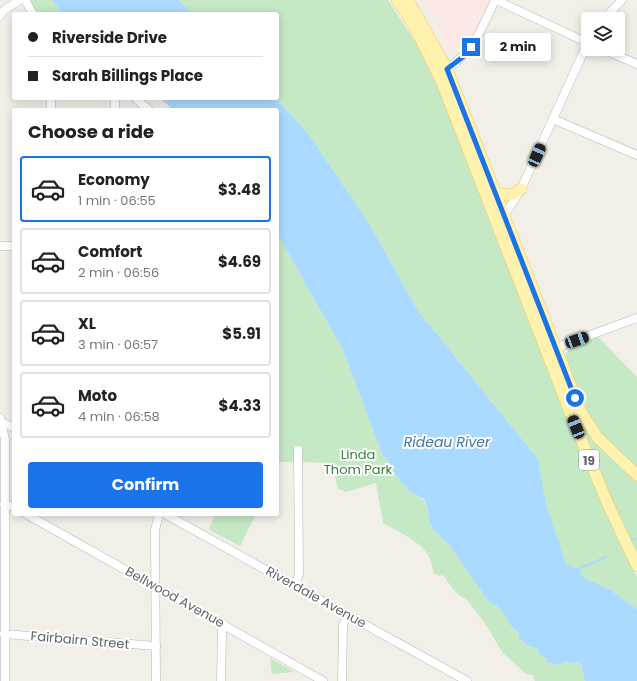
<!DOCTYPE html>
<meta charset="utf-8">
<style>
body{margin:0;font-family:Poppins,sans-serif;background:#f6f6f6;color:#222;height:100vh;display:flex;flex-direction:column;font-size:15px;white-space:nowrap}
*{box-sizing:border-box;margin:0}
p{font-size:13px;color:#767676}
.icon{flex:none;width:22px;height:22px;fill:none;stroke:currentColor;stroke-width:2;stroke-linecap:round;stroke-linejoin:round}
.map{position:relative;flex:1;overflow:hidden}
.details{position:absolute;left:12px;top:108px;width:267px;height:408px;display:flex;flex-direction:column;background:#fff;border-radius:4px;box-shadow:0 2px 10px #0003}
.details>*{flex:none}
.hud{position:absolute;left:12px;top:12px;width:267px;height:88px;border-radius:4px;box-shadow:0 2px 10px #0003;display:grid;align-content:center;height:88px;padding:0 16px;background:#fff}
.tools{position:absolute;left:581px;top:12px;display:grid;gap:8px}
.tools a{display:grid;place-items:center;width:44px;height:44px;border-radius:4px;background:#fff;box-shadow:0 2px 10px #0003;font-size:20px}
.end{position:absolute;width:18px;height:18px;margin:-9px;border:5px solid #1a73e8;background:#fff;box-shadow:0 0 0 2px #fff}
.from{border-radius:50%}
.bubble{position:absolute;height:28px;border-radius:4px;background:#fff;box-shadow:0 2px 10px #0003;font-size:13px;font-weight:700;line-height:28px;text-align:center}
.car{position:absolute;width:12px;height:24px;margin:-12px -6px;border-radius:5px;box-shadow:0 0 3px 1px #0007;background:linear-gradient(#222 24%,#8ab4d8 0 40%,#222 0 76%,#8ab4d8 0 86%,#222 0)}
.hud b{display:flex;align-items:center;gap:14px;height:38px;font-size:15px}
.hud b+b{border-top:1px solid #e0e0e0}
.hud i{width:10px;height:10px;background:#222}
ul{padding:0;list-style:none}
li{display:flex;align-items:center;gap:12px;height:66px;margin:0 8px 6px;padding:0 8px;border:2px solid #e0e0e0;border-radius:4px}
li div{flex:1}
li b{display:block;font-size:15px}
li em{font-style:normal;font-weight:700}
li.current{border-color:#1a73e8}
li>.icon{width:36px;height:36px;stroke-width:1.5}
h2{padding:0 16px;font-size:18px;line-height:48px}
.cta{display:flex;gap:8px;margin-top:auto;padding:8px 16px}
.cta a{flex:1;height:46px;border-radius:4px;background:#1a73e8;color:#fff;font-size:16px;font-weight:700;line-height:46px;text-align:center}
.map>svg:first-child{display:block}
.medical{fill:#fce8e6}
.green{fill:#c5e8c5}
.water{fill:#aadaff}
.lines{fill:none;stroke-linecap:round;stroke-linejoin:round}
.stream{stroke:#aadaff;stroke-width:2}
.minor-casing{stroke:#b5b8bc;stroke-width:9}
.major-casing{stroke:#f2c960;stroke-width:12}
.minor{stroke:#fff;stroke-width:8}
.major{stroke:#fff2af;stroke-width:11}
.route{stroke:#1a73e8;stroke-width:5}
.labels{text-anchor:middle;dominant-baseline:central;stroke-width:4;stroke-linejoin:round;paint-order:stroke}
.shield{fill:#fff;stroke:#8f9295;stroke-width:1}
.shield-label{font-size:12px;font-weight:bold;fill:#5f6368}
.park-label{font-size:13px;fill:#348238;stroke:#fff}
.street-label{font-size:13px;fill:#5f6368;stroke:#fff}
.water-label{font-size:14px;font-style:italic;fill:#4174aa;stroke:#fff}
</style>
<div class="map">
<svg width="637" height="681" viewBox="0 0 637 681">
<rect width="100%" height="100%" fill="#f1efe8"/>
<path class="medical" d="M426,0H493L480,29L450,50Z"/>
<g class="green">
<path d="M25,0H52L63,14H33Z"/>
<path d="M178,0H388L425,57L444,100L607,510L637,577V609L609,589L584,578L579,569L566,564L546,504L538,459L418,311L370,225L307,132L275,98H277V14H193Z"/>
<path d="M277,233L343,350L382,454L402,483L409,491L423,499L428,509L429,520L434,530L450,546L489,602L497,606L505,615L509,624L519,633L527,645L537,648L539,654L548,659V663L559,665L565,661L571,663L579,662L581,664L585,681H535L533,675L526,674L503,653L484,622L467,600L456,593L443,575L439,576L433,573C434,546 402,534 383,523L376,483L346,492L338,489C335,481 336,472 333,463L302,462V446H294V462H277Z"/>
<path d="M598,337L637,377V471L616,452L587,416L564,358L569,349Z"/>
<path d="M555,358L618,464L637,481V557L614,509Z"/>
<path d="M215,514H256L240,546L209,530Z"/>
<path d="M270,658L294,672L272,674Z"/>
</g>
<g class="water">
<path d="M52,0H178L193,14H63Z"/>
<path d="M160,98H275L307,132L370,225L418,311L538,459L546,504L566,564L579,569L584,578L609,589L637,609V681H585L581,664L579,662L571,663L565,661L561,665L548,663L547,659L539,654L537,648L527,645L519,637V633L509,624L505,615L497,606L489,602L450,546L434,530L429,520L428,509L424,499L409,491L402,483L382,454L343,350L277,233V110H173Z"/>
</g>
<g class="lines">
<g class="stream">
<path d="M632,540L637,538"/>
<path d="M576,570L606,557"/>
</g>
<defs>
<g id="minor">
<path d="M25,0L33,14"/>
<path d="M496,0L588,43"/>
<path d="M0,16L4,10L20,0"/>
<path d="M604,19L622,0"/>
<path d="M602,49L637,64"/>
<path d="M447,69C475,49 481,30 495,0"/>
<path d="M51,98V110"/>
<path d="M115,98V110"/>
<path d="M135,98L149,110"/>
<path d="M553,119L637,155"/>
<path d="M504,216L521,189L588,42"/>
<path d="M0,246H14"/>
<path d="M552,349L637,318"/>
<path d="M0,418L5,439V681"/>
<path d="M0,421L14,428"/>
<path d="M4,504L14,507"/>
<path d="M26,514L323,681"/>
<path d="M165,514L467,681"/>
<path d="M295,585L299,574L298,450"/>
<path d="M4,634L156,646"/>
<path d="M156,681L155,530L159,514"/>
<path d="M221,681L222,630L225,625"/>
<path d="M342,681L343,625L348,615"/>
</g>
<g id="major">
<path d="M397,0C416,26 429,56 443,85L570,412L606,500L637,566"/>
<path d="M408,0L447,69L581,412L598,438L637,475"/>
<path d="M495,193L511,195L521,189"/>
</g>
</defs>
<use href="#minor" class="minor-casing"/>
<use href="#major" class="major-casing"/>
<use href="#minor" class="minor"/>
<use href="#major" class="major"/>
</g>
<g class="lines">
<path class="route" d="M471,47L464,56L447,69L575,398"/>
</g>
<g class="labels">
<rect class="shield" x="579" y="450" width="20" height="20" rx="3"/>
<g class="shield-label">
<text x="589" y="460">19</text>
</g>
<g class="park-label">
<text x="358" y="454">Linda<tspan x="358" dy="15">Thom Park</tspan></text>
</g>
<g class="street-label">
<text transform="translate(175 597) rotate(29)">Bellwood Avenue</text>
<text transform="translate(316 597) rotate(29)">Riverdale Avenue</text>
<text transform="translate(80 640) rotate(5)">Fairbairn Street</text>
</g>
<g class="water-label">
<text x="447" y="442">Rideau River</text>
</g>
</g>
</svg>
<div class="tools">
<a><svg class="icon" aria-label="layers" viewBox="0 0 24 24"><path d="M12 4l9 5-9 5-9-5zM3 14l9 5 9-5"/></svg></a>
</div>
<i class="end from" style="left:575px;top:398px"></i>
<i class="end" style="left:471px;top:47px"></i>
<div class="bubble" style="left:485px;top:33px;width:66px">2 min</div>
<i class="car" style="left:537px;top:155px;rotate:24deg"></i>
<i class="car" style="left:577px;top:340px;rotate:70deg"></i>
<i class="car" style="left:576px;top:427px;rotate:338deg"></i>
<div class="hud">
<b><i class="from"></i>Riverside Drive</b>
<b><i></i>Sarah Billings Place</b>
</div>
<section class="details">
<h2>Choose a ride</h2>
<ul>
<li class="current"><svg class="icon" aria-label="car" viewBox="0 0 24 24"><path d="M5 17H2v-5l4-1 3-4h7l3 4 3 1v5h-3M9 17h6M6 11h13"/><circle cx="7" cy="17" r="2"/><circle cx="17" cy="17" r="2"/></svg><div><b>Economy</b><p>1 min · 06:55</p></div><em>$3.48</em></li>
<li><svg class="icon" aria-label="car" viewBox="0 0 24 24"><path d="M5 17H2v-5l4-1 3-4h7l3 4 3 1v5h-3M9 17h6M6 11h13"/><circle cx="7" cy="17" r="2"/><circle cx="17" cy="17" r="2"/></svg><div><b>Comfort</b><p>2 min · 06:56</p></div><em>$4.69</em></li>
<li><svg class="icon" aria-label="car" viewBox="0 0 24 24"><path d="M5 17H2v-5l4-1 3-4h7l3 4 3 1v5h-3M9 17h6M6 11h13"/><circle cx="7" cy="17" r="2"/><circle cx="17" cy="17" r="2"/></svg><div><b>XL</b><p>3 min · 06:57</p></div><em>$5.91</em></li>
<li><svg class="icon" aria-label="car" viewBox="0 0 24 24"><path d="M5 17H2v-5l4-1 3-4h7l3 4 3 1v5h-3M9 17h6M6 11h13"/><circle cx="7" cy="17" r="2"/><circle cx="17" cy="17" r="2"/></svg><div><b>Moto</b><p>4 min · 06:58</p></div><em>$4.33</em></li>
</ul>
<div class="cta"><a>Confirm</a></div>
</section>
</div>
